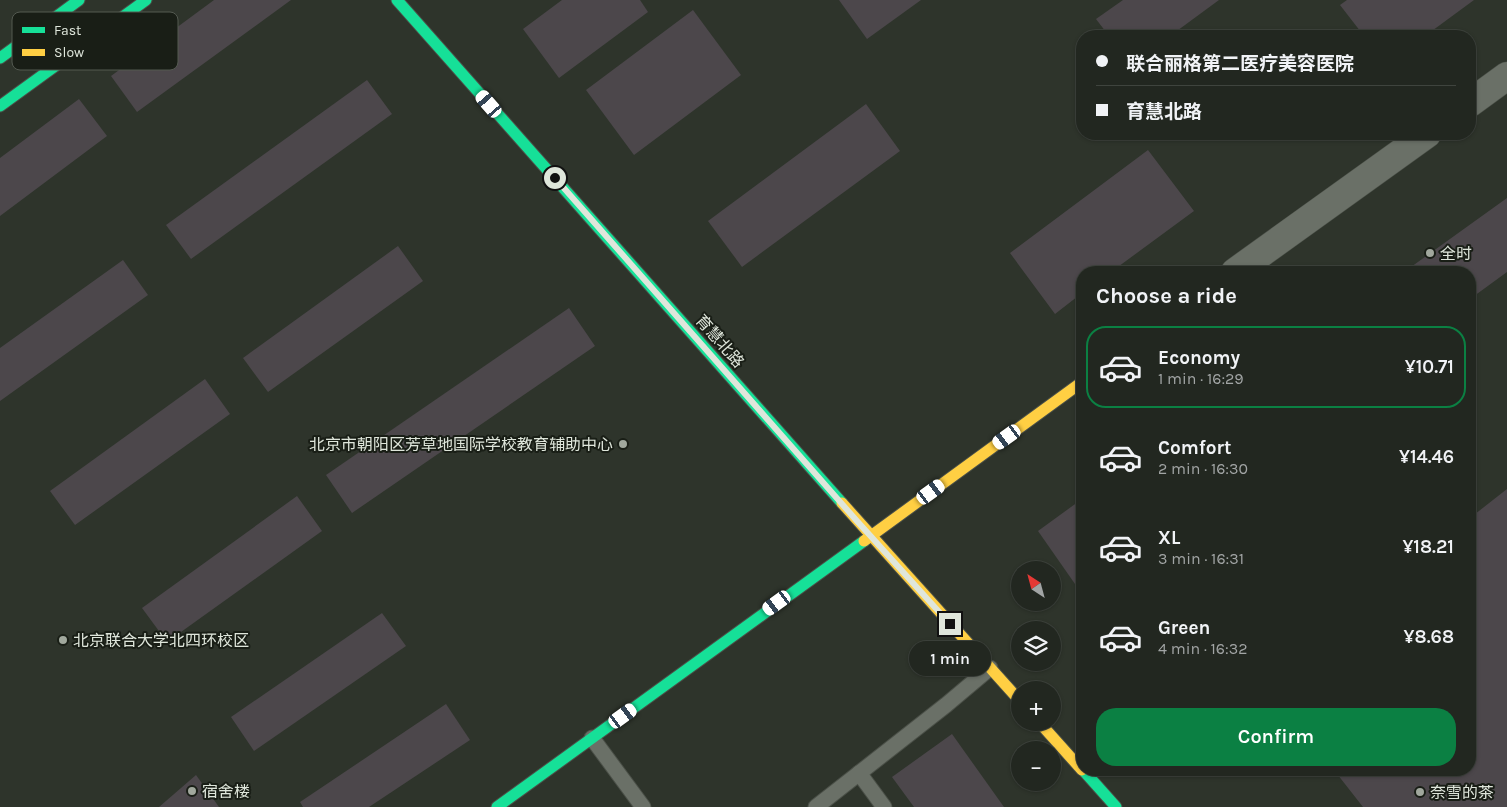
<!DOCTYPE html>
<meta charset="utf-8">
<style>
body{margin:0;font-family:Karla,"Noto Sans SC",sans-serif;background:#2e332d;color:#f1f3f6;height:100vh;display:flex;flex-direction:column;font-size:19px;white-space:nowrap}
*{box-sizing:border-box;margin:0}
p{font-size:16px;color:#a2a5a5}
.icon{flex:none;width:28px;height:28px;fill:none;stroke:currentColor;stroke-width:2;stroke-linecap:round;stroke-linejoin:round}
.map{position:relative;flex:1;overflow:hidden}
.panel{position:absolute;left:1076px;top:266px;width:400px;height:510px;display:flex;flex-direction:column;background:#222720;border-radius:20px;box-shadow:0 1px 4px #0004,0 0 0 1px #3f443e}
.panel>*{flex:none}
.banner{position:absolute;left:1076px;top:30px;width:400px;height:110px;border-radius:20px;box-shadow:0 1px 4px #0004,0 0 0 1px #3f443e;display:grid;align-content:center;height:110px;padding:0 20px;background:#222720}
.needle{width:32px;rotate:324deg}
.tools{position:absolute;left:1011px;top:561px;display:grid;gap:10px}
.tools a{display:grid;place-items:center;width:50px;height:50px;border-radius:50%;background:#222720;box-shadow:0 1px 4px #0004,0 0 0 1px #3f443e;font-size:25px}
.end{position:absolute;width:22px;height:22px;margin:-11px;border:6px solid #dfe6db;background:#111;box-shadow:0 0 0 2px #111}
.from{border-radius:50%}
.bubble{position:absolute;height:35px;border-radius:18px;background:#222720;box-shadow:0 1px 4px #0004,0 0 0 1px #3f443e;font-size:16px;font-weight:600;line-height:35px;text-align:center}
.car{position:absolute;width:15px;height:30px;margin:-15px -8px;border-radius:6px;box-shadow:0 0 4px 1px #0007;background:linear-gradient(#fff 24%,#345 0 40%,#fff 0 76%,#345 0 86%,#fff 0)}
.banner b{display:flex;align-items:center;gap:18px;height:48px;font-size:19px}
.banner b+b{border-top:1px solid #3f443e}
.banner i{width:12px;height:12px;background:#f1f3f6}
ul{padding:0;list-style:none}
li{display:flex;align-items:center;gap:15px;height:82px;margin:0 10px 8px;padding:0 10px;border:2px solid transparent;border-radius:20px}
li div{flex:1}
li b{display:block;font-size:19px}
li em{font-style:normal;font-weight:600}
li.on{border-color:#0b8043}
li>.icon{width:45px;height:45px;stroke-width:1.5}
h2{padding:0 20px;font-size:22px;line-height:60px}
.button{display:flex;gap:10px;margin-top:auto;padding:10px 20px}
.button a{flex:1;height:58px;border-radius:20px;background:#0b8043;color:#fff;font-size:20px;font-weight:600;line-height:58px;text-align:center}
.map>svg:first-child{display:block}
.building{fill:#4c474b}
.lines{fill:none;stroke-linecap:round;stroke-linejoin:round}
.lane-casing{stroke:#4b5048;stroke-width:17}
.street-casing{stroke:#4b5048;stroke-width:29}
.fast-casing{stroke:#4b5048;stroke-width:13}
.slow-casing{stroke:#4b5048;stroke-width:13}
.lane{stroke:#6a7067;stroke-width:15}
.street{stroke:#6a7067;stroke-width:28}
.fast{stroke:#16e098;stroke-width:11}
.slow{stroke:#ffcf43;stroke-width:11}
.route{stroke:#dfe6db;stroke-width:6}
.poi-dot{fill:#a1a89d;stroke:#191e16;stroke-width:2}
.labels{text-anchor:middle;dominant-baseline:central;stroke-width:4;stroke-linejoin:round;paint-order:stroke}
.poi-label{font-size:16px;fill:#dfe6db;stroke:#191e16;text-anchor:start}
.street-label{font-size:16px;fill:#dfe6db;stroke:#191e16}
.key{fill:#191e16;stroke:#545a51;stroke-width:1}
.key-label{font-size:14px;fill:#dfe6db}
</style>
<div class="map">
<svg width="1507" height="807" viewBox="0 0 1507 807">
<rect width="100%" height="100%" fill="#2e342b"/>
<g class="building">
<path d="M214,0H291L137,112L111,76Z"/>
<path d="M562,0H640L648,12L559,78L523,29Z"/>
<path d="M839,0H921L867,39Z"/>
<path d="M1123,0H1219L1170,36H1109L1096,19Z"/>
<path d="M1347,0H1474L1425,36H1364L1340,5Z"/>
<path d="M693,10L741,75L634,155L586,90Z"/>
<path d="M367,80L392,114L191,259L166,225Z"/>
<path d="M79,99L107,136L0,216V158Z"/>
<path d="M866,104L900,151L742,267L708,221Z"/>
<path d="M1148,150L1194,211L1111,272H1082V293L1055,314L1010,253Z"/>
<path d="M1507,198V272L1470,299V272H1404Z"/>
<path d="M398,246L423,281L268,392L243,358Z"/>
<path d="M123,260L148,295L0,401V348Z"/>
<path d="M569,308L595,346L352,513L326,475Z"/>
<path d="M205,379L230,414L75,525L50,491Z"/>
<path d="M1507,489V807H1363L1334,770H1470V518Z"/>
<path d="M297,496L322,531L167,642L142,608Z"/>
<path d="M1082,499V579L1075,584L1038,531Z"/>
<path d="M382,613L406,646L254,751L231,717Z"/>
<path d="M446,704L470,740L369,807H303L300,802Z"/>
<path d="M952,734L1004,807H914L892,777Z"/>
<path d="M196,775L219,807H159Z"/>
</g>
<g class="lines">
<defs>
<g id="lane">
<path d="M592,738L643,807"/>
<path d="M859,773L884,807"/>
<path d="M816,807L946,705L990,668"/>
</g>
<g id="street">
<path d="M1470,103L1507,76"/>
<path d="M1235,272L1427,134"/>
</g>
<g id="fast">
<path d="M397,0L842,503"/>
<path d="M0,58L79,0"/>
<path d="M0,106L146,0"/>
<path d="M1083,770L1116,807"/>
<path d="M497,807L864,541"/>
</g>
<g id="slow">
<path d="M842,503L1020,701"/>
<path d="M864,541L1082,382"/>
<path d="M1039,722L1082,770"/>
</g>
</defs>
<use href="#lane" class="lane-casing"/>
<use href="#street" class="street-casing"/>
<use href="#fast" class="fast-casing"/>
<use href="#slow" class="slow-casing"/>
<use href="#lane" class="lane"/>
<use href="#street" class="street"/>
<use href="#fast" class="fast"/>
<use href="#slow" class="slow"/>
</g>
<g class="lines">
<path class="route" d="M555,178L857,521L950,624"/>
</g>
<g class="poi-dot">
<circle cx="1430" cy="253" r="5"/>
<circle cx="623" cy="444" r="5"/>
<circle cx="63" cy="640" r="5"/>
<circle cx="192" cy="791" r="5"/>
<circle cx="1420" cy="792" r="5"/>
</g>
<g class="labels">
<g class="poi-label">
<text x="1440" y="253">全时</text>
<text x="613" y="444" text-anchor="end">北京市朝阳区芳草地国际学校教育辅助中心</text>
<text x="73" y="640">北京联合大学北四环校区</text>
<text x="202" y="791">宿舍楼</text>
<text x="1430" y="792">奈雪的茶</text>
</g>
<g class="street-label">
<text transform="translate(720 341) rotate(49)">育慧北路</text>
</g>
</g>
<rect x="12" y="12" width="166" height="58" rx="8" class="key"/>
<rect x="22" y="27" width="23" height="6" fill="#16e098"/>
<rect x="22" y="49" width="23" height="7" fill="#ffcf43"/>
<g class="key-label">
<text x="54" y="35">Fast</text>
<text x="54" y="57">Slow</text>
</g>
</svg>
<div class="tools">
<a><svg class="needle" viewBox="-14 -14 28 28"><path d="M0-13l5 13h-10z" fill="#e53935"/><path d="M0 13l5-13h-10z" fill="#a2a5a5"/></svg></a>
<a><svg class="icon" aria-label="layers" viewBox="0 0 24 24"><path d="M12 4l9 5-9 5-9-5zM3 14l9 5 9-5"/></svg></a>
<a>+</a>
<a>−</a>
</div>
<i class="end from" style="left:555px;top:178px"></i>
<i class="end" style="left:950px;top:624px"></i>
<div class="bubble" style="left:909px;top:641px;width:82px">1 min</div>
<i class="car" style="left:489px;top:104px;rotate:319deg"></i>
<i class="car" style="left:1007px;top:437px;rotate:234deg"></i>
<i class="car" style="left:931px;top:492px;rotate:54deg"></i>
<i class="car" style="left:777px;top:603px;rotate:234deg"></i>
<i class="car" style="left:623px;top:716px;rotate:54deg"></i>
<div class="banner">
<b><i class="from"></i>联合丽格第二医疗美容医院</b>
<b><i></i>育慧北路</b>
</div>
<section class="panel">
<h2>Choose a ride</h2>
<ul>
<li class="on"><svg class="icon" aria-label="car" viewBox="0 0 24 24"><path d="M5 17H2v-5l4-1 3-4h7l3 4 3 1v5h-3M9 17h6M6 11h13"/><circle cx="7" cy="17" r="2"/><circle cx="17" cy="17" r="2"/></svg><div><b>Economy</b><p>1 min · 16:29</p></div><em>¥10.71</em></li>
<li><svg class="icon" aria-label="car" viewBox="0 0 24 24"><path d="M5 17H2v-5l4-1 3-4h7l3 4 3 1v5h-3M9 17h6M6 11h13"/><circle cx="7" cy="17" r="2"/><circle cx="17" cy="17" r="2"/></svg><div><b>Comfort</b><p>2 min · 16:30</p></div><em>¥14.46</em></li>
<li><svg class="icon" aria-label="car" viewBox="0 0 24 24"><path d="M5 17H2v-5l4-1 3-4h7l3 4 3 1v5h-3M9 17h6M6 11h13"/><circle cx="7" cy="17" r="2"/><circle cx="17" cy="17" r="2"/></svg><div><b>XL</b><p>3 min · 16:31</p></div><em>¥18.21</em></li>
<li><svg class="icon" aria-label="car" viewBox="0 0 24 24"><path d="M5 17H2v-5l4-1 3-4h7l3 4 3 1v5h-3M9 17h6M6 11h13"/><circle cx="7" cy="17" r="2"/><circle cx="17" cy="17" r="2"/></svg><div><b>Green</b><p>4 min · 16:32</p></div><em>¥8.68</em></li>
</ul>
<div class="button"><a>Confirm</a></div>
</section>
</div>
